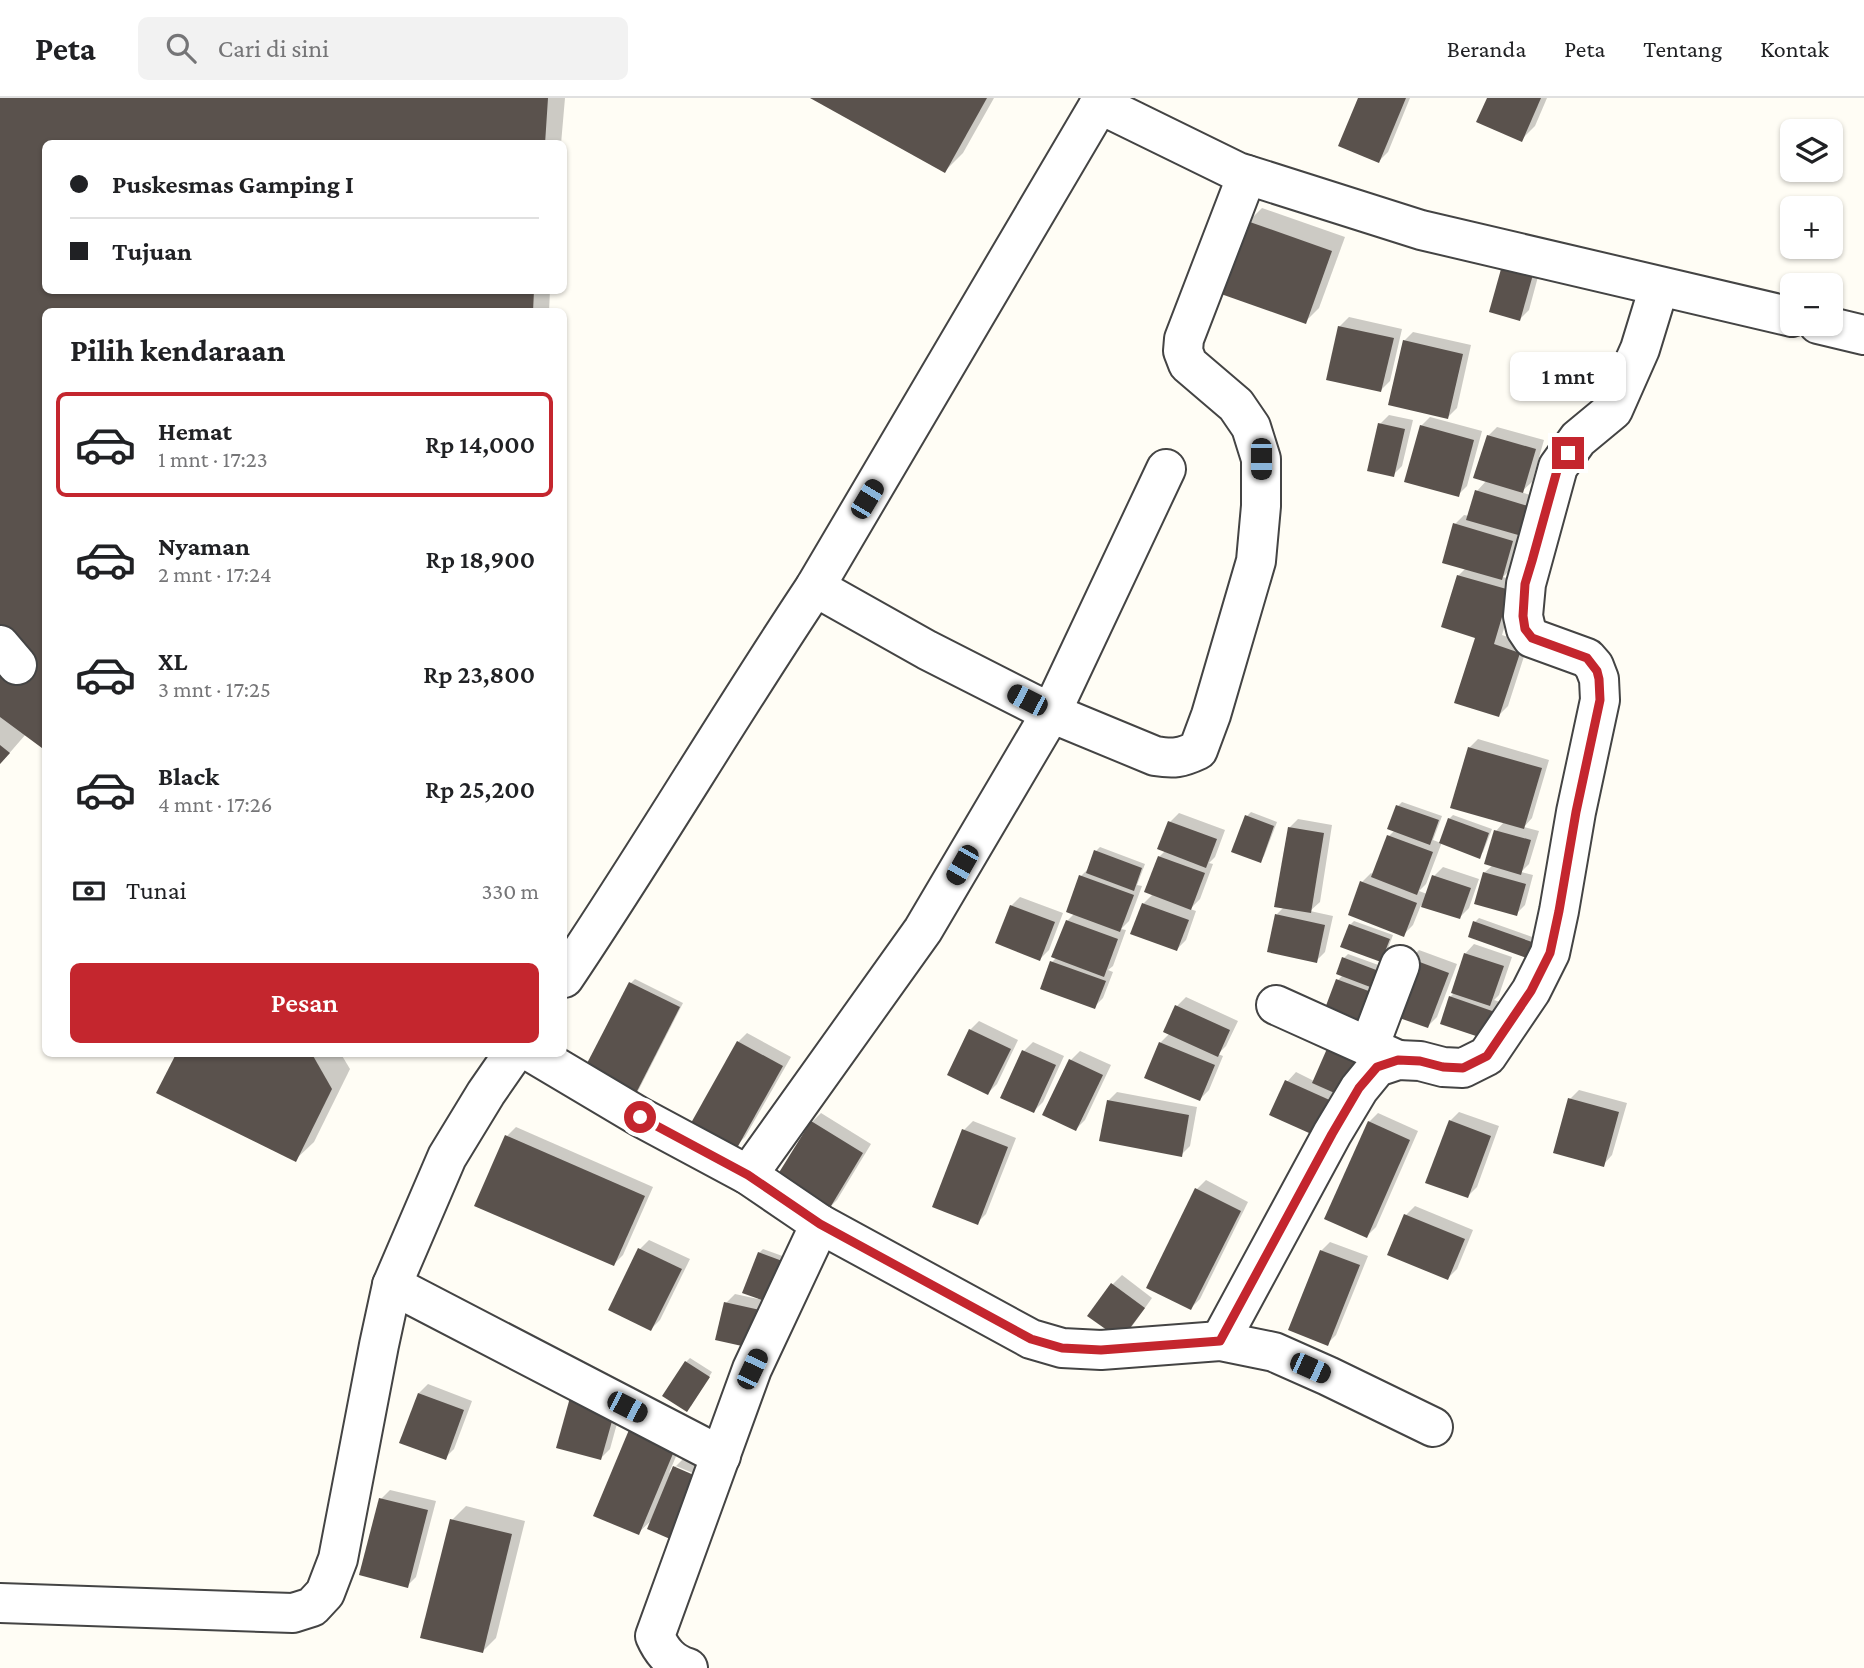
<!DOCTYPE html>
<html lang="id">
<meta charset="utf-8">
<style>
body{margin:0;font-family:"Crimson Pro",serif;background:#f2f2f2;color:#202124;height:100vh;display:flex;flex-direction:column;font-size:26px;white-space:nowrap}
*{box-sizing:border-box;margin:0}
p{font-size:23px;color:#757577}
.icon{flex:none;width:38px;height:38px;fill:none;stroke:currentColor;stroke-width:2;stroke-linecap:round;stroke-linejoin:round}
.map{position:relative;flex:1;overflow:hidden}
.details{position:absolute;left:42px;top:210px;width:525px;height:749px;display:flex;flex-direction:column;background:#fff;border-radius:10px;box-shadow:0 2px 5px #0004}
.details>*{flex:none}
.hud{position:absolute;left:42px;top:42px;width:525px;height:154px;border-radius:10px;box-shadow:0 2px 5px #0004;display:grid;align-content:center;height:154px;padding:0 28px;background:#fff}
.tools{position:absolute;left:1780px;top:21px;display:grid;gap:14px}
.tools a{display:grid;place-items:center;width:63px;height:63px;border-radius:10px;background:#fff;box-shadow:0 2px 5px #0004;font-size:35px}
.end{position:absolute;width:32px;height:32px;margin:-16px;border:9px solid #c4262e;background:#fff;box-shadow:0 0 0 4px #fff}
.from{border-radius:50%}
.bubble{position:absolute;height:49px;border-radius:10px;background:#fff;box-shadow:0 2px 5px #0004;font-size:23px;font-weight:600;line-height:49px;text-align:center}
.car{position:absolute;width:21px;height:42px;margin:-21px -10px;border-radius:9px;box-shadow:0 0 5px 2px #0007;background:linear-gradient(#222 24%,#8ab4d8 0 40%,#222 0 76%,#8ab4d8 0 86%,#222 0)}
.hud b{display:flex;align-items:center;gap:24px;height:66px;font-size:26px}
.hud b+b{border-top:2px solid #e0e0e0}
.hud i{width:18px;height:18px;background:#202124}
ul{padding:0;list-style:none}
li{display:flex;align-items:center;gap:21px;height:105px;margin:0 14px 10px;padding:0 14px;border:4px solid transparent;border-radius:10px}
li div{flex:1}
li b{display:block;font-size:26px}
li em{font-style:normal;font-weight:600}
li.on{border-color:#c4262e}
li>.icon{width:63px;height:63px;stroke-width:1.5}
h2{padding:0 28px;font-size:32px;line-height:84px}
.pay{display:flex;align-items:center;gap:18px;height:77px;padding:0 28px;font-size:26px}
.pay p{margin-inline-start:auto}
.primary-button{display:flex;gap:14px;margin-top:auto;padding:14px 28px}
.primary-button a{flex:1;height:80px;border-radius:10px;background:#c4262e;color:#fff;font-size:28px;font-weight:600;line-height:80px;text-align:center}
header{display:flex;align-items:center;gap:42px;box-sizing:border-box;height:98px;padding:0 35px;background:#fff;border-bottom:2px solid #e0e0e0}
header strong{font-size:33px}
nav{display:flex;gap:38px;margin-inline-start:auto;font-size:24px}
.search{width:490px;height:63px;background:#f2f2f2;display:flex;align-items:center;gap:18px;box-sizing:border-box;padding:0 24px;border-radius:10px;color:#757577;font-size:26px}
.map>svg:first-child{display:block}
.shadow{fill:#0003}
.building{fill:#5a524d}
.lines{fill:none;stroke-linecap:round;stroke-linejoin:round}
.minor-casing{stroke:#444;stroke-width:42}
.minor{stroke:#fff;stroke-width:38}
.route{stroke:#c4262e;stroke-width:9}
</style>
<header>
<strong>Peta</strong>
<div class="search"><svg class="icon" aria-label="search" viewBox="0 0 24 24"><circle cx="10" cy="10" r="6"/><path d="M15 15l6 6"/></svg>Cari di sini</div>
<nav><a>Beranda</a><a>Peta</a><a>Tentang</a><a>Kontak</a></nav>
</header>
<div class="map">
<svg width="1864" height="1570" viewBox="0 0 1864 1570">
<rect width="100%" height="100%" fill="#fffdf5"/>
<g class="shadow">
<path d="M0,0H565L561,46H46V192H550L549,214H46L26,636L0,666Z"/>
<path d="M814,0H994L963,55L945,73Z"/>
<path d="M1360,0H1410L1388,54L1379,63Z"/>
<path d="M1489,0H1547L1535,28L1521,42Z"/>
<path d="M1262,110L1345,139L1319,210L1305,224L1248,124Z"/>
<path d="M1513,156L1542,164L1529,212L1520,221Z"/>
<path d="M1349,219L1402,231L1390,283L1381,292L1339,229Z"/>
<path d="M1413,234L1471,247L1457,310L1448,319L1404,243Z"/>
<path d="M1389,317L1413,322L1402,368L1393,377L1380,326Z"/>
<path d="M1430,319L1482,333L1467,388L1458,397L1421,328Z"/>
<path d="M1497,329L1544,342L1532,384L1521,394L1545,402L1511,471L1503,479L1518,483L1502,537L1528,546L1508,608L1499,617L1458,478L1466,470L1455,426L1464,417L1469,418L1477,393L1487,382L1488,338Z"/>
<path d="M1478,641L1549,662L1532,720L1524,729L1539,733L1529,766L1521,774L1533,777L1525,807L1516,816L1484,775L1493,767L1496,733L1504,724L1469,650Z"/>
<path d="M1402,704L1442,718L1433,742L1441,745L1449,721L1453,717L1492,731L1483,754L1479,758L1442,744L1426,786L1419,793L1427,796L1434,778L1443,769L1479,781L1469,810L1460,819L1421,807L1413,827L1404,836L1362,784L1371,775L1374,777L1389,738L1395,732L1389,730L1398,708Z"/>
<path d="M1251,714L1277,724L1264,758L1260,763L1247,718Z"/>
<path d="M1179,715L1225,732L1215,759L1209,765L1213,766L1200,801L1190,811L1196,813L1186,842L1177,851L1143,806L1153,796L1159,759L1165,753L1170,724Z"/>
<path d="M1298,721L1332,727L1320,804L1310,813L1333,818L1325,854L1316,863L1277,816L1284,809L1289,730Z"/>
<path d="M1100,749L1145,766L1137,787L1142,788L1129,823L1121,831L1126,832L1113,868L1108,872L1113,874L1103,900L1094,909L1052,864L1057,859L1067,823L1075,815L1081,778L1090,769L1096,753Z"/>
<path d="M1020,799L1063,815L1049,852L1040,861L1011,808Z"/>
<path d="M1479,820L1535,840L1530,854L1526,858L1475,824Z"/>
<path d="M1354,823L1393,837L1385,858L1381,862L1350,827Z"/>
<path d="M1474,846L1512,859L1499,897L1494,902L1503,905L1494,930L1450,899L1455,894L1465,856Z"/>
<path d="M1419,852L1457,866L1437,919L1428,928L1410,861Z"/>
<path d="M1348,856L1395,873L1372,929L1338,882L1343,877L1344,860Z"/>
<path d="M635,881L683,905L637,995L633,999L631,885Z"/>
<path d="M1186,899L1238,923L1226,948L1218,956L1223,958L1209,992L1200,1001L1160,945L1170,935L1177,908Z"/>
<path d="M979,923L1018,942L997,986L988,995L970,932Z"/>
<path d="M747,935L791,959L745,1039L736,1048L738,944Z"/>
<path d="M1033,944L1064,958L1043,1004L1034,1013L1024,953Z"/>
<path d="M1377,944L1327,1028L1287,984L1296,974L1314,983Z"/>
<path d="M1080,953L1111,967L1085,1022L1076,1031L1071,962Z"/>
<path d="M178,956H341L350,971L314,1044L295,1062L158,994Z"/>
<path d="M1579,992L1627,1005L1612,1057L1603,1067L1570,1001Z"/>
<path d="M1117,994L1197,1009L1190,1048L1181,1057L1108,1003Z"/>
<path d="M1459,1014L1499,1028L1477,1089L1468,1098L1450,1023Z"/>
<path d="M821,1015L871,1046L837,1102L828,1111L812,1024Z"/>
<path d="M1378,1015L1418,1033L1376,1129L1367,1138L1369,1024Z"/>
<path d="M973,1023L1016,1040L986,1116L977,1125L964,1032Z"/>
<path d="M516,1029L653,1089L623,1157L614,1166L507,1038Z"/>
<path d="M1206,1082L1248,1104L1200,1201L1191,1210L1197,1091Z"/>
<path d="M1415,1108L1473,1132L1457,1171L1448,1180L1406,1117Z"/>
<path d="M649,1142L690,1161L660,1222L651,1231L640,1151Z"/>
<path d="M1330,1144L1368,1158L1336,1237L1327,1246L1321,1153Z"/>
<path d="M763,1151L788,1160L760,1239L726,1205L735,1196L758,1201L759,1155Z"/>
<path d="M1122,1177L1152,1200L1130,1231L1090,1217L1113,1186Z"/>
<path d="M690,1260L712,1274L691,1308L686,1264Z"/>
<path d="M428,1286L472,1303L454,1351L445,1360L419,1295Z"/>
<path d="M624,1300L610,1351L601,1360L558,1348Z"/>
<path d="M685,1337L669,1375L684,1360L711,1372L707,1381L676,1368V1372L653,1421L638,1435L595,1417Z"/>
<path d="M390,1392L436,1403L416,1479L407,1488L381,1401Z"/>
<path d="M466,1408L525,1423L496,1540L482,1554L452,1422Z"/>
</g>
<g class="building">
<path d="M0,0H548L545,46H46V192H534L533,214H46V653L0,619Z"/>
<path d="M810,0H987L945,75Z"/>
<path d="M1358,0H1406L1379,65L1338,48Z"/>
<path d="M1487,0H1541L1522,44L1476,24Z"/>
<path d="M1247,123L1332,153L1306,226L1221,196Z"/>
<path d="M1503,164L1534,173L1520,223L1489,214Z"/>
<path d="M1338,228L1394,240L1381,294L1326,282Z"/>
<path d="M1403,242L1463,256L1448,321L1388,307Z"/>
<path d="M1378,325L1405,331L1394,379L1367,373Z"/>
<path d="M1420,327L1474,342L1459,399L1404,384Z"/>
<path d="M1487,337L1536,351L1523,395L1473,380Z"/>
<path d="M1475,392L1538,411L1529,440L1466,422Z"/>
<path d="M1453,425L1513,443L1502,482L1442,465Z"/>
<path d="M1457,477L1510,492L1494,546L1520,555L1499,619L1454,605L1475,540L1441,529Z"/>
<path d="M0,647L10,655L0,666Z"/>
<path d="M1468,649L1542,670L1524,731L1450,710Z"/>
<path d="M1396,707L1439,722L1430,747L1387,731Z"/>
<path d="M1245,717L1274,728L1261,765L1231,754Z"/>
<path d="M1448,720L1489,735L1480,761L1439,745Z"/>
<path d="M1168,723L1217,741L1206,770L1157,751Z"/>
<path d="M1288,729L1324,735L1311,815L1274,809Z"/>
<path d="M1494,732L1531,742L1521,777L1484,766Z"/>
<path d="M1387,737L1433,754L1417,797L1371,779Z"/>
<path d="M1094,752L1142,770L1134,793L1086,775Z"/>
<path d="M1158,758L1205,775L1191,812L1144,794Z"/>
<path d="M1483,774L1526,786L1517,818L1474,806Z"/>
<path d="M1079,777L1134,797L1120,834L1066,814Z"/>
<path d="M1432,777L1471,790L1460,821L1421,809Z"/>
<path d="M1360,783L1417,805L1404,839L1348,817Z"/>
<path d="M1142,805L1189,822L1177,853L1130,836Z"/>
<path d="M1010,807L1055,824L1040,863L995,845Z"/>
<path d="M1275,816L1325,827L1317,865L1267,854Z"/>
<path d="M1066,822L1118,841L1104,879L1051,859Z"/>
<path d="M1473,823L1532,844L1527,860L1468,839Z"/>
<path d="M1349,826L1390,841L1381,864L1340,849Z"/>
<path d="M1464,855L1504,868L1490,908L1451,895Z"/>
<path d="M1342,859L1392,878L1386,895L1336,876Z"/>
<path d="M1409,860L1449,875L1428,930L1388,916Z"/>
<path d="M1050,863L1106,883L1095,911L1040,891Z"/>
<path d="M1336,881L1385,899L1372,931L1324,913Z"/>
<path d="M629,884L680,909L633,1001L582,975Z"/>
<path d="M1449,898L1495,914L1485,941L1440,926Z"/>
<path d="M1175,907L1230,932L1218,959L1163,934Z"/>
<path d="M969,931L1011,951L988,997L947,977Z"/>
<path d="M1333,937L1369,953L1348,1001L1312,985Z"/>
<path d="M737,943L783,968L737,1050L691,1025Z"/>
<path d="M1159,944L1215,967L1200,1003L1144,980Z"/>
<path d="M1022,952L1056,967L1034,1015L1000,1000Z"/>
<path d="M176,956H312L332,991L296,1064L156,995Z"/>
<path d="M1069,961L1103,977L1076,1033L1042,1017Z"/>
<path d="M1285,982L1334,1004L1318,1039L1269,1017Z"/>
<path d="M1568,1000L1619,1014L1604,1069L1553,1055Z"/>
<path d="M1107,1002L1189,1017L1182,1059L1099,1043Z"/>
<path d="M1449,1022L1491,1038L1468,1100L1425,1085Z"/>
<path d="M811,1023L863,1055L828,1113L775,1081Z"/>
<path d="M1368,1023L1410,1042L1367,1140L1324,1121Z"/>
<path d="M962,1031L1008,1049L978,1127L932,1109Z"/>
<path d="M505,1037L645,1098L614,1168L474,1108Z"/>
<path d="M1195,1090L1241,1113L1191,1212L1146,1190Z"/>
<path d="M1404,1116L1465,1141L1448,1182L1387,1157Z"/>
<path d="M638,1150L682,1171L651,1233L608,1212Z"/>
<path d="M1320,1152L1360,1167L1328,1248L1288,1232Z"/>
<path d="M758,1154L785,1164L770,1205L742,1195Z"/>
<path d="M1111,1185L1145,1210L1121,1242L1087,1218Z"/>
<path d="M724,1204L760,1212L751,1250L715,1242Z"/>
<path d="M685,1263L710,1279L687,1314L662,1298Z"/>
<path d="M418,1295L464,1312L446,1362L399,1345Z"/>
<path d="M571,1296L616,1309L601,1362L556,1350Z"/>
<path d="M631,1327L677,1346L639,1437L593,1418Z"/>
<path d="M673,1368L703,1381L677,1444L647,1431Z"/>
<path d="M379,1400L428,1412L408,1490L359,1477Z"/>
<path d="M450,1421L512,1436L483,1555L420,1540Z"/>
</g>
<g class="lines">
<defs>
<g id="minor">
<path d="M1099,6L1238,74L1421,132L1792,219"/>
<path d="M1818,226L1864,237"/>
<path d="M815,489L927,552L1051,615L1155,658C1174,661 1181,660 1198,652L1211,617L1256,463L1261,408V361L1251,329L1236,307L1188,266L1183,253L1184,241L1247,77"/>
<path d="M0,547L17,567"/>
<path d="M564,880C650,752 729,618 815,489L1103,0"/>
<path d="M1276,907L1398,962"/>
<path d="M1369,949L1400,867"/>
<path d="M534,956L640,1019L748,1077L820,1126L752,1271L655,1538C662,1554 671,1565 688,1570"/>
<path d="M748,1077L923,832L1051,615L1166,371"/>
<path d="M820,1126L1031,1241L1062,1250L1101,1252L1220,1243L1274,1254L1328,1278L1433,1329"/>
<path d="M392,1187L721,1358"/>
<path d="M1220,1243L1332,1036L1359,991L1377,969L1398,962L1420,963L1443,969L1463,970L1487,958L1531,893L1550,855L1559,813L1576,714L1600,602L1599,581L1594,568L1587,560L1532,540L1526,531L1523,518L1526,486L1558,369L1578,341L1613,312L1640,251L1659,189"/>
<path d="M0,1505L293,1515L312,1509L325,1495L338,1461L379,1247L392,1187L447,1059L486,995L513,956"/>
</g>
</defs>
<use href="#minor" class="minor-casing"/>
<use href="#minor" class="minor"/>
</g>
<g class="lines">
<path class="route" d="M640,1019L748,1077L820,1126L1031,1241L1062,1250L1101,1252L1220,1243L1332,1036L1359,990L1377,969L1398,962L1420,963L1443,969L1463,970L1487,958L1531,893L1550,855L1559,813L1576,714L1600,602L1599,581L1597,573L1587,560L1532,540L1525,531L1523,518L1525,486L1532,463L1558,369L1568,355"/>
</g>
</svg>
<div class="tools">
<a><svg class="icon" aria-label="layers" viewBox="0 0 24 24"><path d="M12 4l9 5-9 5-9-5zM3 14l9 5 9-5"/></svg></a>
<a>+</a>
<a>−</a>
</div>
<i class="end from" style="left:640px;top:1019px"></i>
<i class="end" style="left:1568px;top:355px"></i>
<div class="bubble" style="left:1510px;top:254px;width:116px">1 mnt</div>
<i class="car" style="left:1261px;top:361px;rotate:180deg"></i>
<i class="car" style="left:867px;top:401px;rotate:31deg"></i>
<i class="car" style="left:1027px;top:602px;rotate:297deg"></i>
<i class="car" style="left:962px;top:767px;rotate:210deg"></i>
<i class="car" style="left:1310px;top:1270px;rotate:114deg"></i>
<i class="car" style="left:752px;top:1271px;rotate:25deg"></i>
<i class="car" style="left:627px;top:1309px;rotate:117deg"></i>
<div class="hud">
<b><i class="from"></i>Puskesmas Gamping I</b>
<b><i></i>Tujuan</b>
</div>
<section class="details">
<h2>Pilih kendaraan</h2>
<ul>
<li class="on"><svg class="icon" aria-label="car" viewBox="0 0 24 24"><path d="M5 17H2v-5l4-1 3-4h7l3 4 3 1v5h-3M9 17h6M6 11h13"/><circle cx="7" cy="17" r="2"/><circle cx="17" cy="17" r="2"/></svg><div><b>Hemat</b><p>1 mnt · 17:23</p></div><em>Rp 14,000</em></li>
<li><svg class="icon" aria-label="car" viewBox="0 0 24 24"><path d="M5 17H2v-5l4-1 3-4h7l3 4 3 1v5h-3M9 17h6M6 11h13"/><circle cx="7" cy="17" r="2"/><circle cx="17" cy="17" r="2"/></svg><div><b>Nyaman</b><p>2 mnt · 17:24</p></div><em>Rp 18,900</em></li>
<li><svg class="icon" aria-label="car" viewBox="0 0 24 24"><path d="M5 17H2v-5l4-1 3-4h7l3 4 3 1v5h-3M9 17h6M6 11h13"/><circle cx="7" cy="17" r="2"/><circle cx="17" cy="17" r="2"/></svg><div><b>XL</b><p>3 mnt · 17:25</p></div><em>Rp 23,800</em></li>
<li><svg class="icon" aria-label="car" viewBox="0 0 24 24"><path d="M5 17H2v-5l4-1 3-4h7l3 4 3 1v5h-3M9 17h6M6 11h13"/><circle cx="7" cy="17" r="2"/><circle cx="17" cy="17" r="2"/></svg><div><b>Black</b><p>4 mnt · 17:26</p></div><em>Rp 25,200</em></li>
</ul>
<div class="pay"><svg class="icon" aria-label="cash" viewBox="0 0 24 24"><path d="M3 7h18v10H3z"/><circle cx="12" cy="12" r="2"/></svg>Tunai<p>330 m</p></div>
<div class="primary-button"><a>Pesan</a></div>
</section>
</div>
